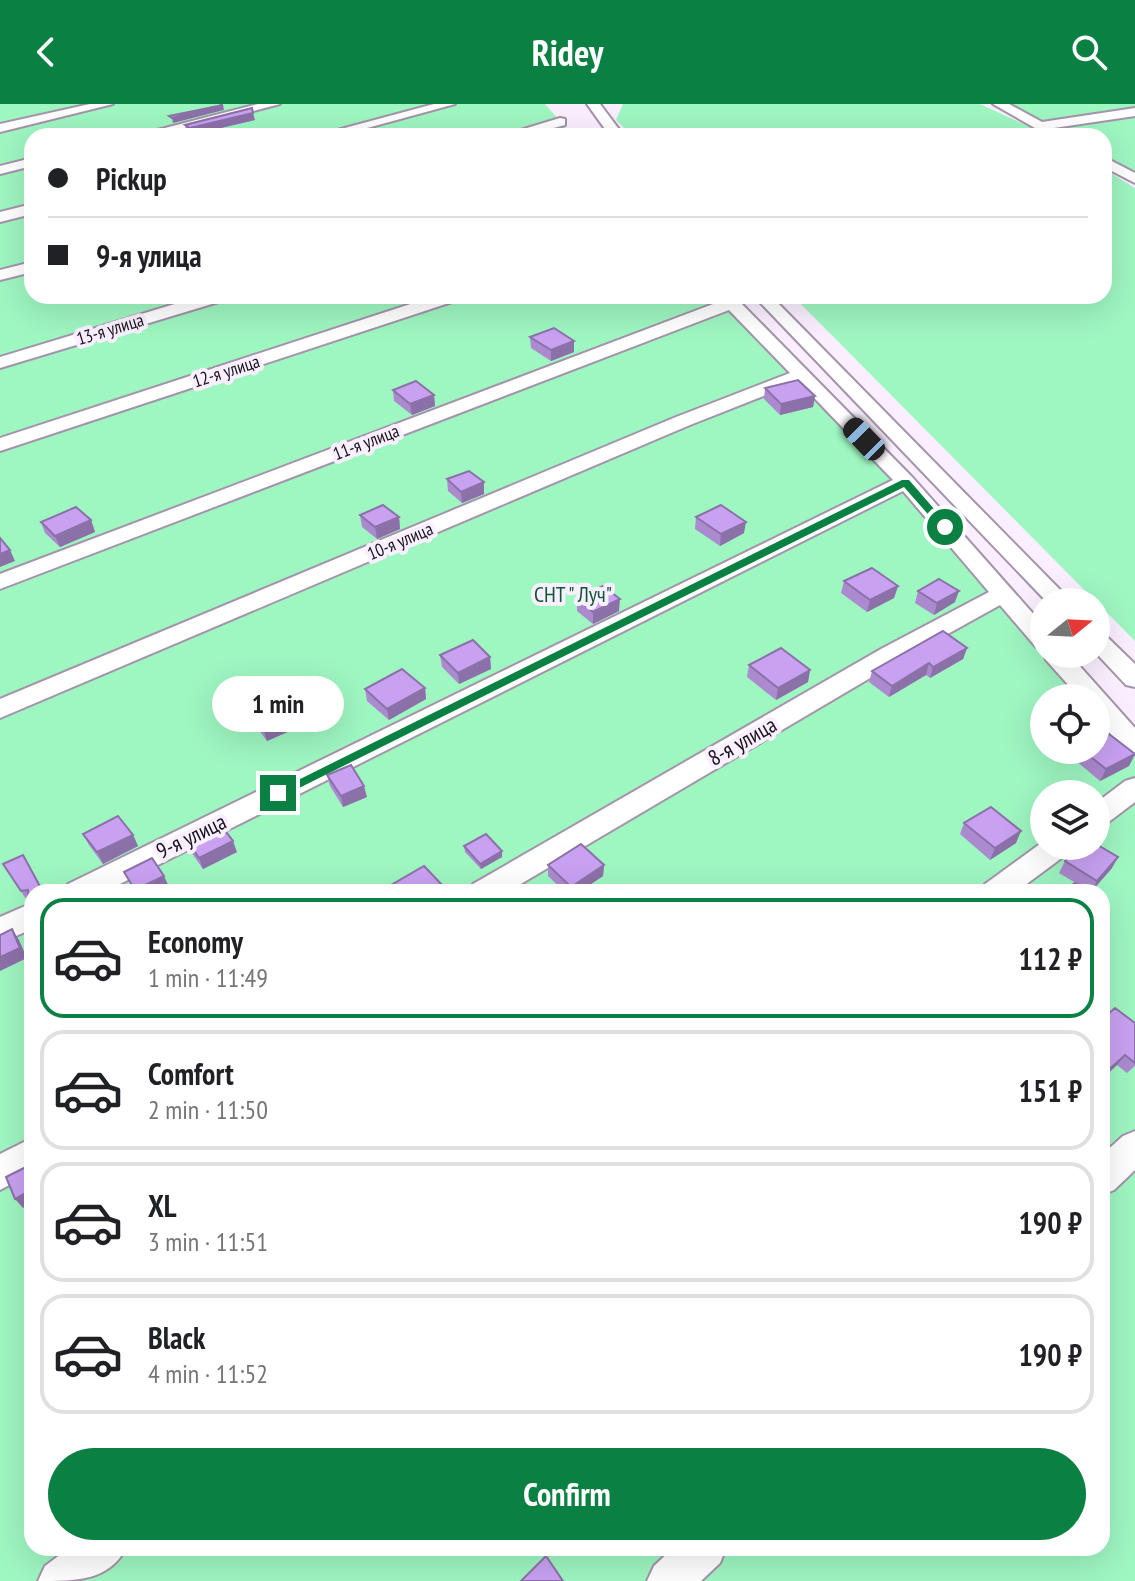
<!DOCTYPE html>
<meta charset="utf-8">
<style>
body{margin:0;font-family:"PT Sans Narrow",sans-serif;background:#f6f6f6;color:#202124;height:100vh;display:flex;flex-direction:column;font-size:30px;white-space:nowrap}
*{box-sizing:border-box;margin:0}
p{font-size:26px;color:#757577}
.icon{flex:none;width:44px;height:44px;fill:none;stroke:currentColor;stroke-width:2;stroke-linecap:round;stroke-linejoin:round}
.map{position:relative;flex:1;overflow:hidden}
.side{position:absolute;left:24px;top:780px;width:1086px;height:672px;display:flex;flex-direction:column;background:#fff;border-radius:24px;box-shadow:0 8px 32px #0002}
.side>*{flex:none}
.top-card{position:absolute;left:24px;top:24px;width:1088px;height:176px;border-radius:24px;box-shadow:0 8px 32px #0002;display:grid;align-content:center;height:176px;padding:0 24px;background:#fff}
.needle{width:52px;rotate:72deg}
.buttons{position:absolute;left:1030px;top:484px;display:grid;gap:16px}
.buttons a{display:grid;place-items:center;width:80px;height:80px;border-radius:50%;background:#fff;box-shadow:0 8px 32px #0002;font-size:40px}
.end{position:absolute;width:36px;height:36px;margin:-18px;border:10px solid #0b8043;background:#fff;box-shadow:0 0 0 4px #fff}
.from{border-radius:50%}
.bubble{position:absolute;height:56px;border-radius:28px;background:#fff;box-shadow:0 8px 32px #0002;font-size:26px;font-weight:600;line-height:56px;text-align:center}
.car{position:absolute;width:24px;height:48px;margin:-24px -12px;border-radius:10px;box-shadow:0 0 6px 2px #0007;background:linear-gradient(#222 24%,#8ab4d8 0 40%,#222 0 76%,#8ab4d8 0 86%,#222 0)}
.top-card b{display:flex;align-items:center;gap:28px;height:76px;font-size:30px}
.top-card b+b{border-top:2px solid #e0e0e0}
.top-card i{width:20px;height:20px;background:#202124}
ul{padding:14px 0 0;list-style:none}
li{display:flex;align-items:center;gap:24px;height:120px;margin:0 16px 12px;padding:0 8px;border:4px solid #e0e0e0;border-radius:24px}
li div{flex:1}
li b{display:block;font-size:30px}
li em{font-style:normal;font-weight:600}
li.active{border-color:#0b8043}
li>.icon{width:72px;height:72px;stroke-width:1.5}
.primary-button{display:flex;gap:16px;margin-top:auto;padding:16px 24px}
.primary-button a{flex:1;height:92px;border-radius:48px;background:#0b8043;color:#fff;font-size:32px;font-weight:600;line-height:92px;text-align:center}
header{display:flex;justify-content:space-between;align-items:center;height:104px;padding:0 24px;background:#0b8043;color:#fff;font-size:36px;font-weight:600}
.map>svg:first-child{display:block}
.green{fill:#9ef6c1;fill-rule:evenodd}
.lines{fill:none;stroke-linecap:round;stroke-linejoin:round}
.minor-casing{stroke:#a494ab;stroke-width:4}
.minor{fill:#fff;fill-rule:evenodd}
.wall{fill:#ac8acf}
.shaded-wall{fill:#8c71a9}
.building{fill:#c8a1f1;stroke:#8c71a9;stroke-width:2}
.route{fill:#0b8043}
.labels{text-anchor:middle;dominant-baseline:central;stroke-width:8;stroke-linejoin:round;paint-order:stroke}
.far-street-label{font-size:18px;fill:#18121a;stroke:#f9effe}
.park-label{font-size:22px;fill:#0f5734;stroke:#f9effe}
.street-label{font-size:22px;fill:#18121a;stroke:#f9effe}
</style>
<header><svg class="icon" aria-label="back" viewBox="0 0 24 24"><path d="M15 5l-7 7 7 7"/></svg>Ridey<svg class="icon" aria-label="search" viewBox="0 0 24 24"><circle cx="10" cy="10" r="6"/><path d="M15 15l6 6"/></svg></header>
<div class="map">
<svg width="1135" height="1477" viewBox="0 0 1135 1477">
<rect width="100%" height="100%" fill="#f9effe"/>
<g class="green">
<path d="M0,0H545L573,32H32V192H727L1044,531V550H1061L1135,633V1477H0ZM1044,594H1096V646H1044ZM1044,690H1096V742H1044ZM32,788H1102V1444H32Z"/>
<path d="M623,0H980L1049,32H632L616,16Z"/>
<path d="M994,0H1135V78L1104,60V32H1053Z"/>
<path d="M1104,65L1135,84V537L793,192H1104Z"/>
</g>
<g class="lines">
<defs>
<g id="minor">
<path d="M90,0H113L0,28V20Z"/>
<path d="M258,0H280L158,32H134Z"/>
<path d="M434,0H455L338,32H315Z"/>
<path d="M587,0H600L624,32H610Z"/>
<path d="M993,0H1009L1042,18L1135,4V12L1054,24L1062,30L1049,32Z"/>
<path d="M560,14L565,15V21L523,32H501Z"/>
<path d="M1104,53L1135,69V79L1104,63Z"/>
<path d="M32,54V62L0,70V62Z"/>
<path d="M32,100V110L0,118V108Z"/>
<path d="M32,158V168L0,176V166Z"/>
<path d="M201,192H227L225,196L0,264V253Z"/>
<path d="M435,192H460L458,196L0,347V334Z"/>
<path d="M717,192H734L913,374L1044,522V545L1036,543L1000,501L899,557L507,788H468L473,780L881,545L989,488L903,387L104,788H63L68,780L893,376L799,278L690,321L0,614V595L676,313L790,269L729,206L0,485V470L721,197Z"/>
<path d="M754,192H771L1072,498H1047Z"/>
<path d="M1096,527L1104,530L1135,560V583L1126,581L1096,549Z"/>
<path d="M1044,548L1069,550L1135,624V650L1126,648L1096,613V594H1080L1046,556Z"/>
<path d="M1135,674V698L1106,720L1096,723V699L1125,677Z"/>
<path d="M1044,737V742H1071L1067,750L1016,788H980L985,780Z"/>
<path d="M32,799V825L0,839V813Z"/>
<path d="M1135,1027V1066L1114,1086L1102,1091V1051L1123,1032Z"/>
<path d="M32,1034V1069L0,1086V1050Z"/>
<path d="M69,1444H126C109,1477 76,1477 38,1477L45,1462Z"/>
<path d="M673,1444H726L720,1459L701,1477H647L654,1462Z"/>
</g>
</defs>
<use href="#minor" class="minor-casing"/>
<use href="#minor" class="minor"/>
</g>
<g class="wall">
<path d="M255,16L191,31L186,28L185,21Z"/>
<path d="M530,233L574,248L551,257L531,244Z"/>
<path d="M765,284L815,292L813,303L780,311L764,295Z"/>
<path d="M393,286L434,291L435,302L412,311L394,297Z"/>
<path d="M447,375L484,390L462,399L448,387Z"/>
<path d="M360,411L399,413L400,425L377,435L362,423Z"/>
<path d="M696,413L744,429L720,442L695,425Z"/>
<path d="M91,416L95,428L60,443L45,429L41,418Z"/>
<path d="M844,477L898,482L894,494L867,508L841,489Z"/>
<path d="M918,487L955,498L934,511L915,499Z"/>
<path d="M577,495L619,507L593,520L577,507Z"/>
<path d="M967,544L963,555L930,574L926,571L889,593L869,578L872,567Z"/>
<path d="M440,551L490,553L491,565L459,580L442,563Z"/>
<path d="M749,561L810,566L808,578L776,596L747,573Z"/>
<path d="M425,584L426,595L389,616L367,597L365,585Z"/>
<path d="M249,607L292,626L267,637L253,618Z"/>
<path d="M1063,646H1096L1135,650L1129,662L1100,677Z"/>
<path d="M327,671L367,693L343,703L330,682Z"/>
<path d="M964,719L1016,739L990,756L960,730Z"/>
<path d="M83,730L133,731L138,742L103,760L89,741Z"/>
<path d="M187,736L237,748L203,765L191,748Z"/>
<path d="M464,742L502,753L481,765L465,748Z"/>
<path d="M1065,757L1112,764L1091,788L1059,769Z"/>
<path d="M3,760L32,788L29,798H28Z"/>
<path d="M548,761H604L603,772L579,788H565L548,772Z"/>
<path d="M1102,915L1135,919V962L1127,969L1117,961L1102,975Z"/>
</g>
<g class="shaded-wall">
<path d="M223,1L224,6L173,19L172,14Z"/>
<path d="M253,9L255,16L191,31L190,24Z"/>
<path d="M574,237V248L551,257V246Z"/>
<path d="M434,291L435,302L412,311L410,300Z"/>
<path d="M815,292L813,303L780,311L781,300Z"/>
<path d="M484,378V390L462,399L461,388Z"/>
<path d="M399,413L400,425L377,435L375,423Z"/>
<path d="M91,416L95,428L60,443L55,432Z"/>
<path d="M746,418L744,429L720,442L721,430Z"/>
<path d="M10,446L15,457L0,463V450Z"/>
<path d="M898,482L894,494L867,508L870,496Z"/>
<path d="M959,487L955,498L934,511L937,499Z"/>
<path d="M620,495L619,507L593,520V508Z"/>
<path d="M967,544L963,555L930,574L933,563Z"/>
<path d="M490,553L491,565L459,580L458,569Z"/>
<path d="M929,559L926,571L889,593L892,582Z"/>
<path d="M810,566L808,578L776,596L778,584Z"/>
<path d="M425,584L426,595L389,616L387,605Z"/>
<path d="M289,614L292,626L267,637L264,626Z"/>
<path d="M1135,650L1129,662L1100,677L1106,665Z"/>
<path d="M364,682L367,693L343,703L341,692Z"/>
<path d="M1021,727L1016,739L990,756L995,744Z"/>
<path d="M133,731L138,742L103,760L97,748Z"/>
<path d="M233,737L237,748L203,765L199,754Z"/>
<path d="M502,747V753L481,765L480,760Z"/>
<path d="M1118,753L1112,764L1091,788L1097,777Z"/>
<path d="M604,761L603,772L579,788H571V783Z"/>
<path d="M164,772L169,783L159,788H136L135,786Z"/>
<path d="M12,825L19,836L27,854L0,867V853Z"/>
<path d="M1125,951L1117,961L1102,975V972Z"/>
<path d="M32,1085V1098L23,1104L15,1095Z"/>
</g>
<g class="building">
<path d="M223,1L172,14L169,12Z"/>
<path d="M252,4L253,9L190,24L185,21Z"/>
<path d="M554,224L574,237L551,246L530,233Z"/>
<path d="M798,276L815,292L781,300L765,284Z"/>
<path d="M416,277L434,291L410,300L393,286Z"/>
<path d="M469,367L484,378L461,388L447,375Z"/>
<path d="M383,401L399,413L375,423L360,411Z"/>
<path d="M721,401L746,418L721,430L696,413Z"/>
<path d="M76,403L91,416L55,432L41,418Z"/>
<path d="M0,434L10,446L0,450Z"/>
<path d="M872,464L898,482L870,496L844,477Z"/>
<path d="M939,475L959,487L937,499L918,487Z"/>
<path d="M603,482L620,495L593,508L577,495Z"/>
<path d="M943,527L967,544L933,563L929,559L892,582L872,567Z"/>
<path d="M473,536L490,553L458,569L440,551Z"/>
<path d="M781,544L810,566L778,584L749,561Z"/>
<path d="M402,565L425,584L387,605L365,585Z"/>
<path d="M275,596L289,614L264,626L249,607Z"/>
<path d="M1096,620L1135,650L1106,665L1082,646H1096Z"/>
<path d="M351,661L364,682L341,692L327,671Z"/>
<path d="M991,703L1021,727L995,744L964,719Z"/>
<path d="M118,712L133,731L97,748L83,730Z"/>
<path d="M220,720L233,737L199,754L187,736Z"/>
<path d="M486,730L502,747L480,760L464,742Z"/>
<path d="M581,740L604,761L571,783L548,761Z"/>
<path d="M1096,740L1118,753L1097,777L1065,757L1080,742H1096Z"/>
<path d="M23,751L43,788H32V803L28,797V786L21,787L3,760Z"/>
<path d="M152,754L164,772L135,786L124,768Z"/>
<path d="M424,762L444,783L435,788H390L386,784Z"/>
<path d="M1075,779L1087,788H1062Z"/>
<path d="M12,825L20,844L0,853V831Z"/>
<path d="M1115,904L1135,919V959L1125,951L1102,972V915Z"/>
<path d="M32,1055V1085L15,1095L6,1073L26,1063L27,1057Z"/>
<path d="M546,1452L563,1477H521Z"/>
</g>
<path class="route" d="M902,376H909L948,421V425H941L904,383L283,692H274L272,689Z"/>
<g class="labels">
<g class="far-street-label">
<text transform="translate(110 225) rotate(-17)">13-я улица</text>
<text transform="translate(226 267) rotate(-18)">12-я улица</text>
<text transform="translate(366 338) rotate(-21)">11-я улица</text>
<text transform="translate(400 437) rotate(-23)">10-я улица</text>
</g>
<g class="park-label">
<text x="573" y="490">СНТ " Луч"</text>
</g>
<g class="street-label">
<text transform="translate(742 637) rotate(-30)">8-я улица</text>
<text transform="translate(191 732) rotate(-26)">9-я улица</text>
</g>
</g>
</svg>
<div class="buttons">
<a><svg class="needle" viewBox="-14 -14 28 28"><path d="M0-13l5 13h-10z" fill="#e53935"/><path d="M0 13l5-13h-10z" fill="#757577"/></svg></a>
<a><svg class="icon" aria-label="locate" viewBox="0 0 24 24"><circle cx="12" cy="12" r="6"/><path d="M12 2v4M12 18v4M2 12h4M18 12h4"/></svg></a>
<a><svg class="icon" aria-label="layers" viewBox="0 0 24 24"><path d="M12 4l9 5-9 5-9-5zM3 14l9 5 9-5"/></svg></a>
</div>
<i class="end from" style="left:945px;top:423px"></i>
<i class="end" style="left:278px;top:689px"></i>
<div class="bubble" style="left:212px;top:572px;width:132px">1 min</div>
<i class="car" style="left:864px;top:335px;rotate:316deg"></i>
<div class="top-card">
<b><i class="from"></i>Pickup</b>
<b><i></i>9-я улица</b>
</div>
<section class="side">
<ul>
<li class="active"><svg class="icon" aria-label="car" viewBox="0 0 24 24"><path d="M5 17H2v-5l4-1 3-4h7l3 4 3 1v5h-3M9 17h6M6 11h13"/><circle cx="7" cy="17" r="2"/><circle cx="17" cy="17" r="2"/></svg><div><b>Economy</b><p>1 min · 11:49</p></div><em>112 ₽</em></li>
<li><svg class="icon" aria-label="car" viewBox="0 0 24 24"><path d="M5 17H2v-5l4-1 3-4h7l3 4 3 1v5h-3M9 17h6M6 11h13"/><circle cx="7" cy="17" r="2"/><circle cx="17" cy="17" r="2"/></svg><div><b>Comfort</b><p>2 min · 11:50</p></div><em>151 ₽</em></li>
<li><svg class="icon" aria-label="car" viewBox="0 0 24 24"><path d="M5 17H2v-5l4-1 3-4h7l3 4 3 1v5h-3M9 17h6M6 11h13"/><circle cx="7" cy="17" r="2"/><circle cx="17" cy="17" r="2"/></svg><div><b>XL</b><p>3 min · 11:51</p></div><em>190 ₽</em></li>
<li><svg class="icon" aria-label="car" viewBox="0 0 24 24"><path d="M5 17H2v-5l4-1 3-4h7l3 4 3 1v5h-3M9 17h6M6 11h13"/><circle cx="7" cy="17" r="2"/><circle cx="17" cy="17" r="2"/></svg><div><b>Black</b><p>4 min · 11:52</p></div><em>190 ₽</em></li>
</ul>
<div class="primary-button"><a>Confirm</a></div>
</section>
</div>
